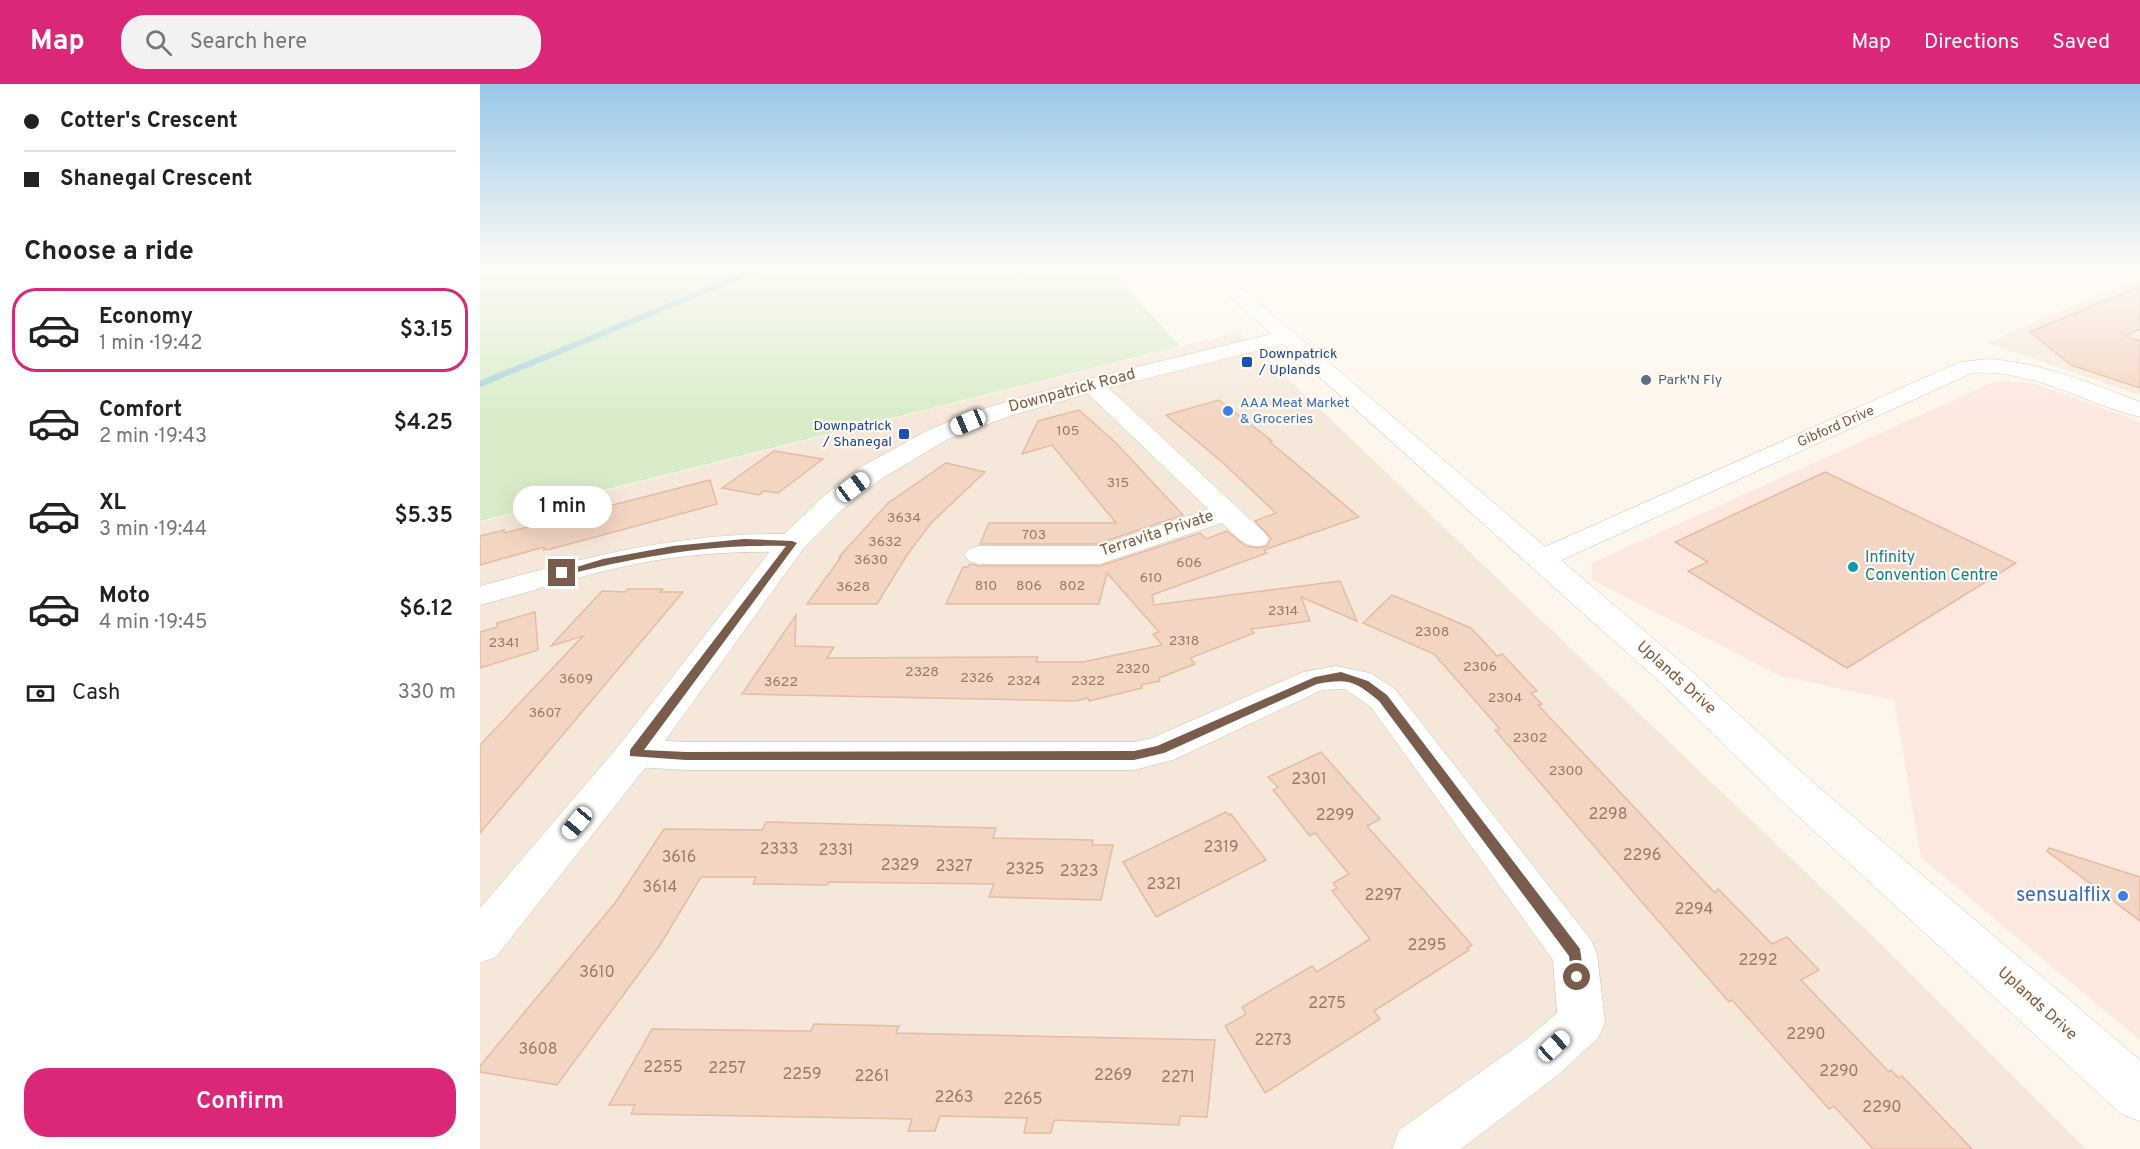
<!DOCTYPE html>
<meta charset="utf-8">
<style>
body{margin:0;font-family:Overpass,sans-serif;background:#f2f2f2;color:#222;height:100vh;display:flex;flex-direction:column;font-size:22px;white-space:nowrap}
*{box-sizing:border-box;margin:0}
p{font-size:20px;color:#767676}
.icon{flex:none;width:33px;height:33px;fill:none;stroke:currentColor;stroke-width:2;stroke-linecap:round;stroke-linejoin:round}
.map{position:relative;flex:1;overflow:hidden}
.sheet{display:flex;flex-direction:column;background:#fff;width:480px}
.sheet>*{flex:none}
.banner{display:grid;align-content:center;height:132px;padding:0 24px;background:#fff}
.end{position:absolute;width:27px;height:27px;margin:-14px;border:8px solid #7a5c4d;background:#fff;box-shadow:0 0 0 3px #fff}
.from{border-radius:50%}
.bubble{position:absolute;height:42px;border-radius:21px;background:#fff;box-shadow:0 6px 24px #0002;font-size:20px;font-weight:600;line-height:42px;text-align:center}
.car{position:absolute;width:18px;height:36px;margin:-18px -9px;border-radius:8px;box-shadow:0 0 4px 2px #0007;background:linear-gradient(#fff 24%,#345 0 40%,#fff 0 76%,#345 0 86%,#fff 0)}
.banner b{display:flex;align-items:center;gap:21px;height:57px;font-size:22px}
.banner b+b{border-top:2px solid #e0e0e0}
.banner i{width:15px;height:15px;background:#222}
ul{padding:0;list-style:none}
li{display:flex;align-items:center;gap:18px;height:84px;margin:0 12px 9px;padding:0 12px;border:3px solid transparent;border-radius:24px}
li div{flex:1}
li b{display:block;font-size:22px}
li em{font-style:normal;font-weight:600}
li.active{border-color:#db2777}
li>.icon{width:54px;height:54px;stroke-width:1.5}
h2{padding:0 24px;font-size:27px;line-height:72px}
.pay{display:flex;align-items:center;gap:15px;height:66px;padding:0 24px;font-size:22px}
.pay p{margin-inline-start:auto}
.primary-button{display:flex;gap:12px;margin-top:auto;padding:12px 24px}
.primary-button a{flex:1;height:69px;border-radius:24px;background:#db2777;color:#fff;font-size:24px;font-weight:600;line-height:69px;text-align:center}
header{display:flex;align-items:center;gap:36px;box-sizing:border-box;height:84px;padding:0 30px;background:#db2777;color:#fff}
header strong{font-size:28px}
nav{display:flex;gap:33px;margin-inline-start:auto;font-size:21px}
.search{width:420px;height:54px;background:#f2f2f2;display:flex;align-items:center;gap:15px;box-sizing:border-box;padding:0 21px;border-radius:24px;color:#767676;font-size:22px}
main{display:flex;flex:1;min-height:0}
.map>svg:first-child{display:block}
.residential{fill:#f5e8da}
.commercial{fill:#fde8e0}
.green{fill:#d8ecc9}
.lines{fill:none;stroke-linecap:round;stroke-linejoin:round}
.stream{stroke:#a5d3da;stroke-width:6}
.building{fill:#f3d5c3;stroke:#e6bba3;stroke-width:1.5}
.minor-casing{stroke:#d1beb0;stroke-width:1}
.tertiary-casing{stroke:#d1beb0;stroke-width:1}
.secondary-casing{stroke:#d6c0b0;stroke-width:1}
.minor{fill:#fff;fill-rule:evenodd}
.tertiary{fill:#fff;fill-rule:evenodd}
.secondary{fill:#fff;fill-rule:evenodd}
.route{fill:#7a5c4d}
.transit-dot{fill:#1a4fb4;stroke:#fffaf3;stroke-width:2}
.service-dot{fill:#5c6f8a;stroke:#fffaf3;stroke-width:2}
.shop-dot{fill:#3f7fe0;stroke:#fffaf3;stroke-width:2}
.culture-dot{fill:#0f9aa8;stroke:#fffaf3;stroke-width:2}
.labels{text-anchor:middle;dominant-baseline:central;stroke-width:4.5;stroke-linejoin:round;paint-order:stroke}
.far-transit-label{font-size:14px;fill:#164399;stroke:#fffaf3;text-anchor:start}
.far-service-label{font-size:14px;fill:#4e5e75;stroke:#fffaf3;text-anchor:start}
.far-shop-label{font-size:14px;fill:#366cbe;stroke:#fffaf3;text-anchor:start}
.far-street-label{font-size:14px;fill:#7a5c4d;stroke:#fffaf3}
.number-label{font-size:14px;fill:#987a6a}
.street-label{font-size:16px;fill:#7a5c4d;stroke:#fffaf3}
.culture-label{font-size:16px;fill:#0d838f;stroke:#fffaf3;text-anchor:start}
.near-number-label{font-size:16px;fill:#987a6a}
.near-shop-label{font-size:20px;fill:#366cbe;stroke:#fffaf3;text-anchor:end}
</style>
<header>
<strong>Map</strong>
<div class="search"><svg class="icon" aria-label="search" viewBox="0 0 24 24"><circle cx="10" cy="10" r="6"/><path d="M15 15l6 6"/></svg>Search here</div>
<nav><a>Map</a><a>Directions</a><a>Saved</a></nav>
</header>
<main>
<section class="sheet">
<div class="banner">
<b><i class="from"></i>Cotter's Crescent</b>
<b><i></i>Shanegal Crescent</b>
</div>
<h2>Choose a ride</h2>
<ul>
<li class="active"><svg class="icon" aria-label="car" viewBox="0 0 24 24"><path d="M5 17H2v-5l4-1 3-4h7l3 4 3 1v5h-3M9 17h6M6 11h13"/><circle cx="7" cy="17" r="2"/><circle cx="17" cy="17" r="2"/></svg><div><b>Economy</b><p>1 min · 19:42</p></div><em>$3.15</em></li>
<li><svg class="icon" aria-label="car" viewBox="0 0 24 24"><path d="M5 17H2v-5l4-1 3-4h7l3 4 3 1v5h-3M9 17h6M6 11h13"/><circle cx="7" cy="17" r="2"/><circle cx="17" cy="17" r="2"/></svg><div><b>Comfort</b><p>2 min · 19:43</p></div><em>$4.25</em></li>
<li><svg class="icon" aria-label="car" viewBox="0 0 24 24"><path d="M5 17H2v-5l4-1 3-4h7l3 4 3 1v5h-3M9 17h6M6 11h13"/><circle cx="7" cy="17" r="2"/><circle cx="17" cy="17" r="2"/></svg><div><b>XL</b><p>3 min · 19:44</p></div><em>$5.35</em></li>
<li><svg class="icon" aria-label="car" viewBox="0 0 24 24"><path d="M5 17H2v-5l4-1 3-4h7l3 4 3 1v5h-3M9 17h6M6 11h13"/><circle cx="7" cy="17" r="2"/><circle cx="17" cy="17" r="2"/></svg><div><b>Moto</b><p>4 min · 19:45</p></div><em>$6.12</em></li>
</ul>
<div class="pay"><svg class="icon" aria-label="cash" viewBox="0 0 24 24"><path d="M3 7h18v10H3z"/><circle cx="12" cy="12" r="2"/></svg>Cash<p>330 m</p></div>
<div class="primary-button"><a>Confirm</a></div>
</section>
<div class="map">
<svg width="1660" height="1065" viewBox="0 0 1660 1065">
<rect width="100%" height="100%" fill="#fdf6ec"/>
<g class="residential">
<path d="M1660,193V311L1507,259Z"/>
<path d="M759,248L1399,858L1606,1065H0V438Z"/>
</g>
<path class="commercial" d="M1516,297L1553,299L1660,338V956L1441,773L1414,616L1301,592L1112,496V479Z"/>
<path class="green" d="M0,184H628L700,262L0,437Z"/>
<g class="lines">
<path class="stream" d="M0,300L280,184"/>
</g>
<g class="building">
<path d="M1660,202V245L1645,252L1660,257V304L1591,281L1550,248Z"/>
<path d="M739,316L792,357L790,358L879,433L784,466L787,469L672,511L674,521L860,497L877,537L821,513L830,537L771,545L774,549L710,574L715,580L679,594L680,597L661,601L662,604L609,617L608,614L596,617L262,610L316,531L315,562L354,563L347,574L558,573L556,578H603L682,561L673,550L679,548L627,489L619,520H466L483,483H488L490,480L499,482H620L720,449L726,455L747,447L766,462L778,464L787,462L791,454L775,437L796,429L742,378L686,331Z"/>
<path d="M599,326L636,359L703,431L617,460H500L509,439H636L572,361L542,370L558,337Z"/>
<path d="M294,367L343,375L298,409L284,407L279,411L242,404Z"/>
<path d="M466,379L505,388L451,439L427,471L397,520H327L361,473H359L408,419Z"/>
<path d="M1345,388L1536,479L1367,584L1208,487L1228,478L1195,458Z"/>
<path d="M230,396L237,420L71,465L64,466V463L0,481V452L24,446V449Z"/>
<path d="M148,505H183L180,508H203L0,749V661L103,552L71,562L122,507L145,508Z"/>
<path d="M912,511L991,544L1017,572L1022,570L1057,607L1051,609L1062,620L1058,621L1235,809L1238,805L1292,860L1307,853L1339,886L1321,896L1409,988L1411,986L1419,994L1422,992L1492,1065H1393L1354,1022L1349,1025L1252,916L1249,918L1161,817L1015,646L1020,645L954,570L883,539Z"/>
<path d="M55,528L58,566L0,584V548L17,543V539Z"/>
<path d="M841,668L900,735L887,742L992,861L987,864L989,866L894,927L900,935L785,1009L745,942L766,930L762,923L832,882L837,888L890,855L852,807L857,804L853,799L869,790L835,749L830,752L793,706L798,703L788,693Z"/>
<path d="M746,728L749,731L751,730L786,776L676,833L643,778Z"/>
<path d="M286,738L516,744L513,754L613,756L612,761H633L621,816L509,813L514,800L349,798L347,801L273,800L276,793H221L180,861L77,1001L0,988V982L135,819L184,745L282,746Z"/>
<path d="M1569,764L1660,793V837L1567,767Z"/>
<path d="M334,940L419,942L416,949L735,956L727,1033L700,1032L699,1041L574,1036L571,1049H544L547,1034L460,1032L455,1047H428L432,1035L151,1030L155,1021H129L172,945L331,947Z"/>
</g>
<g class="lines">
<defs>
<g id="minor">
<path d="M1509,275C1563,279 1610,299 1660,318V333C1602,319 1554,285 1492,289L1071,481L1061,484L1051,481L1046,475L1051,469L1480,278Z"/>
<path d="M612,294L620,296L785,449L789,455L785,461C765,466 756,452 742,439L620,480H499L489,477L484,471L489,465L499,462H617L728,425L604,306L601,301L604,296Z"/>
<path d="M312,450L322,453L326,459L322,465L312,468C255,467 198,470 142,483C94,493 48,509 0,521V502C107,473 200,448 312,450Z"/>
<path d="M856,582L890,589L915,605L1111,856L1117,870L1125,938L1118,954L1078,991L981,1065H912L919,1046L1044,957L1077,929L1073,876L891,623L865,605L842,606L693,676L654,686H206L155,683L142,679L137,669L142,659L155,655L206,658H654L672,654L823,588Z"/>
</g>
<path id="tertiary" d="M804,247L812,248L815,253L812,258L620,306L530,332L468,355L401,395L365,423L323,465L169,679L16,873L0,879V824L141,659L301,453L345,411L381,383L450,345L512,322L604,296Z"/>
<path id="secondary" d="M718,184H738L1208,584L1335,700L1660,976V1037L1641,1030L1307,722L1182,600Z"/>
</defs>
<use href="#minor" class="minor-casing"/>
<use href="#tertiary" class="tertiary-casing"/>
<use href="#secondary" class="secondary-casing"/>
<use href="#minor" class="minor"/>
<use href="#tertiary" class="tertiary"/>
<use href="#secondary" class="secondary"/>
</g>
<linearGradient id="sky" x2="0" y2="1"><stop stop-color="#97c7e8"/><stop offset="0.55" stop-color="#fefbf6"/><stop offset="1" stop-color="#fefbf6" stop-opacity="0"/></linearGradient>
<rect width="1660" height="333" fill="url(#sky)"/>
<path class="route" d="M264,455L312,457L317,459L164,666L206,668L654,667L677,662L835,593L861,588L888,597L907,611L1100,865L1104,893L1102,897L1097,899L1092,897L1089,872L899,617C875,597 868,594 837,600L684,669L654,676H206L150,672V666L306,462C229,460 156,473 82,492L77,489L123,475L193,462Z"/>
<g class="transit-dot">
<rect x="761" y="272" width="12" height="12" rx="3"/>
<rect x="418" y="344" width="12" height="12" rx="3"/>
</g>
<circle class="service-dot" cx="1166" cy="296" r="6"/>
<g class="shop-dot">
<circle cx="748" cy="327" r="6"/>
<circle cx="1643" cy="812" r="6"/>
</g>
<circle class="culture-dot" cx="1373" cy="483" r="6"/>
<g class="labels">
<g class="far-transit-label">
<text x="779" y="270">Downpatrick<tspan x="779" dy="16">/ Uplands</tspan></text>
<text x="412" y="342" text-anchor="end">Downpatrick<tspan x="412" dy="16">/ Shanegal</tspan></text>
</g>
<g class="far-service-label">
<text x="1178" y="296">Park'N Fly</text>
</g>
<g class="far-shop-label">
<text x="760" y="319">AAA Meat Market<tspan x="760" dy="16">&amp; Groceries</tspan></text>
</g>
<g class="far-street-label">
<text transform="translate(1356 343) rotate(-24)">Gibford Drive</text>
</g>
<g class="number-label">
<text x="588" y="347">105</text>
<text x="638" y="399">315</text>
<text x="424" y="434">3634</text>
<text x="554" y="451">703</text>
<text x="405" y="458">3632</text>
<text x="391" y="476">3630</text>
<text x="709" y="479">606</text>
<text x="671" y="494">610</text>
<text x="506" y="502">810</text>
<text x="549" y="502">806</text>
<text x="592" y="502">802</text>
<text x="373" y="503">3628</text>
<text x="803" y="527">2314</text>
<text x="952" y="548">2308</text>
<text x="704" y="557">2318</text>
<text x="24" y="559">2341</text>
<text x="1000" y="583">2306</text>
<text x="653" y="585">2320</text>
<text x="442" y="588">2328</text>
<text x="497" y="594">2326</text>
<text x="96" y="595">3609</text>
<text x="544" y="597">2324</text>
<text x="608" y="597">2322</text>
<text x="301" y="598">3622</text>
<text x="1025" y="614">2304</text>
<text x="65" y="629">3607</text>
<text x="1050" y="654">2302</text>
<text x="1086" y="687">2300</text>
</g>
<g class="street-label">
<text transform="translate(592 307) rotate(-15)">Downpatrick Road</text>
<text transform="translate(677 450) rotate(-18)">Terravita Private</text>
<text transform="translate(1196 594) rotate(42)">Uplands Drive</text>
<text transform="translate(1557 920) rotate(42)">Uplands Drive</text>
</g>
<g class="culture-label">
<text x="1385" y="474">Infinity<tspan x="1385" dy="18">Convention Centre</tspan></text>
</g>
<g class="near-number-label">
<text x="829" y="696">2301</text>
<text x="1128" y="731">2298</text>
<text x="855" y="732">2299</text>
<text x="741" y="764">2319</text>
<text x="299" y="766">2333</text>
<text x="356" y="767">2331</text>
<text x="1162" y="772">2296</text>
<text x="199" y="774">3616</text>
<text x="420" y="782">2329</text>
<text x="474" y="783">2327</text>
<text x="545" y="786">2325</text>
<text x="599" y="788">2323</text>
<text x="684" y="801">2321</text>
<text x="180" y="804">3614</text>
<text x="903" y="812">2297</text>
<text x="1214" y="826">2294</text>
<text x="947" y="862">2295</text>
<text x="1278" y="877">2292</text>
<text x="117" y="889">3610</text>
<text x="847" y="920">2275</text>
<text x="1326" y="951">2290</text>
<text x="793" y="957">2273</text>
<text x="58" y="966">3608</text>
<text x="183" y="984">2255</text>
<text x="247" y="985">2257</text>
<text x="1359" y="988">2290</text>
<text x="322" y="991">2259</text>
<text x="633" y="992">2269</text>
<text x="392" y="993">2261</text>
<text x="698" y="994">2271</text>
<text x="474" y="1014">2263</text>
<text x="543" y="1016">2265</text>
<text x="1402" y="1024">2290</text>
</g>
<g class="near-shop-label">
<text x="1631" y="812">sensualflix</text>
</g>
</g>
</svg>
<i class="end from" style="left:1097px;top:893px"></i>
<i class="end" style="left:82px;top:489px"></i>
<div class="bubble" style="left:33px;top:402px;width:99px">1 min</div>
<i class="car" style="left:488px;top:338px;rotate:247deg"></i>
<i class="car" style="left:373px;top:403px;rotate:53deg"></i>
<i class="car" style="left:97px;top:739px;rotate:220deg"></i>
<i class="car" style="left:1074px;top:962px;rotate:48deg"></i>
</div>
</main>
